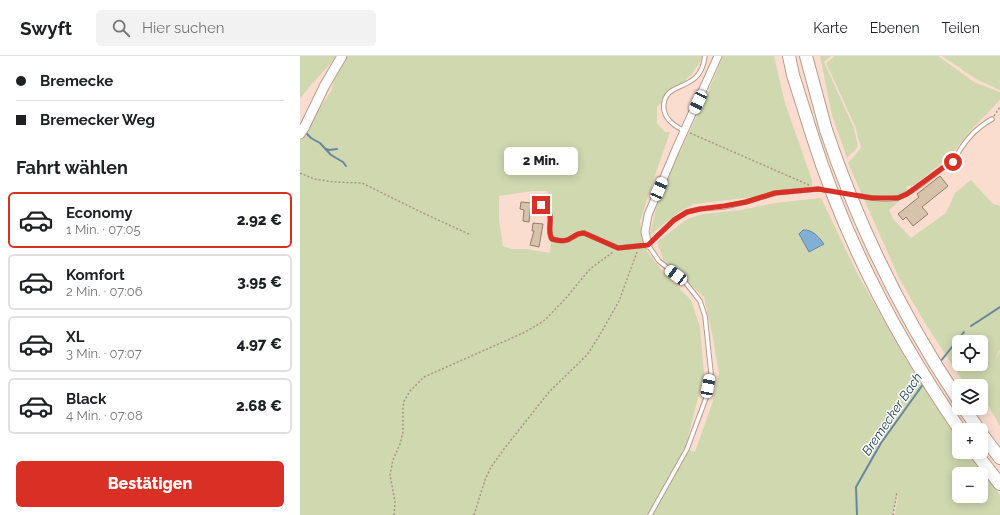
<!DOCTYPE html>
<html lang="de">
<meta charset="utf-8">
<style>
body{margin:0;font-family:Raleway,sans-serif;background:#f2f2f2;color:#202124;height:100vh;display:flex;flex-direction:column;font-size:15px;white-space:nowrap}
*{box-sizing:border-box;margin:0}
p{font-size:13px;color:#757577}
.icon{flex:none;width:22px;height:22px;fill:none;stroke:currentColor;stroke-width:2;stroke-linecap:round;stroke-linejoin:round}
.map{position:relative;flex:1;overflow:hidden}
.panel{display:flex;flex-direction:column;background:#fff;width:300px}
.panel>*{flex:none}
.hud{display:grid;align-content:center;height:88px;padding:0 16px;background:#fff}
.buttons{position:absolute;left:652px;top:279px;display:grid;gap:8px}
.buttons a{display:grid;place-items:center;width:36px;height:36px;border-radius:6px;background:#fff;box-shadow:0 2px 10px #0003;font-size:20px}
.end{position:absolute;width:18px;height:18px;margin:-9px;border:5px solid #d93025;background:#fff;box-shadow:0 0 0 2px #fff}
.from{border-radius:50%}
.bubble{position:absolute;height:28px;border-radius:6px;background:#fff;box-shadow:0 2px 10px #0003;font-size:13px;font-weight:800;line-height:28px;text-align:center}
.car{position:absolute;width:12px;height:24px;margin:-12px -6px;border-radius:5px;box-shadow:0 0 3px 1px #0007;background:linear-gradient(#fff 24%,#345 0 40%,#fff 0 76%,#345 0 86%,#fff 0)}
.hud b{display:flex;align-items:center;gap:14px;height:38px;font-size:15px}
.hud b+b{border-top:1px solid #e0e0e0}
.hud i{width:10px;height:10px;background:#202124}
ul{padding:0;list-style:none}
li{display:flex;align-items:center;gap:12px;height:56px;margin:0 8px 6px;padding:0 8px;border:2px solid #e0e0e0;border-radius:6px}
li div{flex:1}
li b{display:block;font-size:15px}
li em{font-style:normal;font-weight:800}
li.current{border-color:#d93025}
li>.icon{width:36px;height:36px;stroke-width:1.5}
h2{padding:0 16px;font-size:18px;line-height:48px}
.action{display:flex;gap:8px;margin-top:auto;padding:8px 16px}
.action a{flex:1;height:46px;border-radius:6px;background:#d93025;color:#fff;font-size:16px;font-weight:800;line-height:46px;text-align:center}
header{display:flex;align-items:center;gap:24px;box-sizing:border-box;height:56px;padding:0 20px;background:#fff;border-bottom:1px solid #e0e0e0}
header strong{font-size:19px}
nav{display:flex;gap:22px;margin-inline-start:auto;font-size:14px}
.search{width:280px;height:36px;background:#f2f2f2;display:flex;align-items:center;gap:10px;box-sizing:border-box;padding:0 14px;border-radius:6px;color:#757577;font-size:15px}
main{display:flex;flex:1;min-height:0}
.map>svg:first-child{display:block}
.green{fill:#d0d8b0;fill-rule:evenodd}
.water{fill:#82b0d5;stroke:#69869f}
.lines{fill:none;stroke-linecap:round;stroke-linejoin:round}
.stream{stroke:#69869f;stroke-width:2}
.building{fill:#d7c2ac;stroke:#907d68}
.service-casing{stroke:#b79c8d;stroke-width:5.5}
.minor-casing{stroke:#b79c8d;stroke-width:9}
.secondary-casing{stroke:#b79c8d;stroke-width:11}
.motorway-casing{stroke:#b79c8d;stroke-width:14}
.path{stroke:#aa9489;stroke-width:1.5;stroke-dasharray:2 2;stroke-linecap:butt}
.service{stroke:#fff;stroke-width:3.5}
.minor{stroke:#fff;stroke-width:7}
.secondary{stroke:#fff;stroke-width:9}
.motorway{stroke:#fff;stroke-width:12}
.motorway-bridge-casing{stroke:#b79c8d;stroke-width:14;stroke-linecap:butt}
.motorway-bridge{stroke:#fff;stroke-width:12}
.route{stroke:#d93025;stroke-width:5}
.labels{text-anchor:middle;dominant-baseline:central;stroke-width:3;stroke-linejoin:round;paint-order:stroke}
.water-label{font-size:13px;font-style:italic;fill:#133751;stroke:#fff}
</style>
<header>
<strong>Swyft</strong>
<div class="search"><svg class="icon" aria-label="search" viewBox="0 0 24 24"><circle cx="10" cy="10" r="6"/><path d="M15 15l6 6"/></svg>Hier suchen</div>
<nav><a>Karte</a><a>Ebenen</a><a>Teilen</a></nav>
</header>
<main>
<section class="panel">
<div class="hud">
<b><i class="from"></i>Bremecke</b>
<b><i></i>Bremecker Weg</b>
</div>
<h2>Fahrt wählen</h2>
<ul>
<li class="current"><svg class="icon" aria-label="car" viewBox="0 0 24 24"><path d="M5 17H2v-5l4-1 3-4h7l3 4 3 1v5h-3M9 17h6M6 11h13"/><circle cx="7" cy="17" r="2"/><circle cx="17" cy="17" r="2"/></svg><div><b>Economy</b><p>1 Min. · 07:05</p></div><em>2.92 €</em></li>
<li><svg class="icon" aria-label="car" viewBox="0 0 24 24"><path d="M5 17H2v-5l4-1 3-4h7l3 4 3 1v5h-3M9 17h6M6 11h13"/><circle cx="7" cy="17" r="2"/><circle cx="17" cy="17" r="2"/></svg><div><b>Komfort</b><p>2 Min. · 07:06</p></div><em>3.95 €</em></li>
<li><svg class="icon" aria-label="car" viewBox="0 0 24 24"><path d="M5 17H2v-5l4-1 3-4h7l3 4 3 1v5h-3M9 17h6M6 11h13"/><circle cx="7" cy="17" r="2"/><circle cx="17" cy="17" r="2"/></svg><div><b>XL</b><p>3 Min. · 07:07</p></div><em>4.97 €</em></li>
<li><svg class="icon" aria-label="car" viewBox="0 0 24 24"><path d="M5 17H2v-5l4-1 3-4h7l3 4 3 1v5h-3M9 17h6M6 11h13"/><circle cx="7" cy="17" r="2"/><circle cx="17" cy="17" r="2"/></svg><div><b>Black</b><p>4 Min. · 07:08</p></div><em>2.68 €</em></li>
</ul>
<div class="action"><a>Bestätigen</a></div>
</section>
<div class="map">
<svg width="700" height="459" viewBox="0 0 700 459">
<rect width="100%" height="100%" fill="#faddce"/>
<g class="green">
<path d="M0,0H36C25,16 11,27 0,43Z"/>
<path d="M45,0H404L392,18L357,51V67L365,76H370L349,137L340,166L346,194L363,216L391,244L400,271L404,318L385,393L395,396L412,348L419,318L413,282L404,241L364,205L357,186L387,163L403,158L441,154L475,147L521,142L558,219L614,317L659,383V396H668L700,439V459H595L598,439V436L593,459H0V82L31,35L38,12ZM232,135H247L254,164L250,197L227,193H212L203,190L199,164V140ZM659,418H681V440H659Z"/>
<path d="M423,0H474L485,47L512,124V134L394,148L379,156L350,179L356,152L374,108L408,36Z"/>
<path d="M520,0H531L524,6L554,72L558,91L547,102L532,59Z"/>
<path d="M535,0H638L674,26L700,36V44L672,73L649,101L616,128L607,131L605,140L589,154L593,163L611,182L646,157L655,137L671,124L693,148L700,150V294L694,305L700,296V370L683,340L681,335V330H670L664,327L625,267L599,222L548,107L561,92L555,70L526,7ZM659,286H681V308H659Z"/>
<path d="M642,0H700V34L676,23Z"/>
</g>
<path class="water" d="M503,174C512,173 519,181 524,188L509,196L499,178Z"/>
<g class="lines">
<g class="stream">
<path d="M4,75L11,82L20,87L31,99L43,106L46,110"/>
<path d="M26,93L29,94L37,93"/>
<path d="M671,270L700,251"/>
<path d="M640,306L664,276"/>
<path d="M557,459L556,431L581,387L624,327"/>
</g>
</g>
<g class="building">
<path d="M640,120L648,130L622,151L628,158L613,170L606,161L603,164L598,158L619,141L617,138Z"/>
<path d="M221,146L231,147L229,166L223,165L224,154L220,153Z"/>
<path d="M233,167L243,168L239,191L230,189L234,175H232Z"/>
</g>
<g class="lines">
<defs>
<g id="service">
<path d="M384,75C379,72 373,69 369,64C361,55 362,40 373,34C380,30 388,28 395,22C401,17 404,8 405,0"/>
<path d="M554,139C568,141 583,145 597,142C612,138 635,117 648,108L653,106C663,87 674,73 692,63"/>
<path d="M241,149C258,156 245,173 252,183C273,189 270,178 284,177L318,192L348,189L374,164L387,156L400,153L424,151L446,146L475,137L518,133L528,134"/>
<path d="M348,189L359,205L385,226L400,245L405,260L411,317L406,342L387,393L350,459"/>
</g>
<path id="minor" d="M348,189L345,176L348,159L376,93L418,0"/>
<path id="secondary" d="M0,78L5,70L25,29L42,0"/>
<g id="motorway">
<path d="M489,0L493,19L512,79"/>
<path d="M506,0L526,74"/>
<path d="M664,352L679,374"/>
<path d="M681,377L700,402"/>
<path d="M675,396L700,428"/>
</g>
</defs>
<use href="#service" class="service-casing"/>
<use href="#minor" class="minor-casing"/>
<use href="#secondary" class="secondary-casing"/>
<use href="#motorway" class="motorway-casing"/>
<g class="path">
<path d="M694,60L700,51"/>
<path d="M390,77L509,129"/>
<path d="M0,117L14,123L34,126L62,127L123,157L171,179"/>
<path d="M94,459L95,446L90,419L93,404L100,388L103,376V352L104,345L110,335L124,321L223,277L239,268L246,263L265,243L290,213L313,196"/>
<path d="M174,459L185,424L191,411L204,393L249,336L287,299L298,282L319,245L337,196"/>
<path d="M593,459L597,436"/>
</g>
<use href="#service" class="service"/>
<use href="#minor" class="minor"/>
<use href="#secondary" class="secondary"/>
<use href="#motorway" class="motorway"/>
<defs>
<g id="motorway-bridge">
<path d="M526,74C558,169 603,261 659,345"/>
<path d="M512,79C545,184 597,283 660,374"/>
</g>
</defs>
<use href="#motorway-bridge" class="motorway-bridge-casing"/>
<use href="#motorway-bridge" class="motorway-bridge"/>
</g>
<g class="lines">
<path class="route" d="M241,149C258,156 245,173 252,183C273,189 270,177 284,177L318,192L348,189L374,164L387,156L400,153L424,150L446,146L475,137L518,133L572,142H598L607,138L648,108L653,106"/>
</g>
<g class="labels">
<g class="water-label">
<text transform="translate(592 358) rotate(-56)">Bremecker Bach</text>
</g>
</g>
</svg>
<div class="buttons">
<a><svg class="icon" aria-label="locate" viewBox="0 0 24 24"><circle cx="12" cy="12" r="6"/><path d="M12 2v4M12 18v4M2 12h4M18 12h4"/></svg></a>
<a><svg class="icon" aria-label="layers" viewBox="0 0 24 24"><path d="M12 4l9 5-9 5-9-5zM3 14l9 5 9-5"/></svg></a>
<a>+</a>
<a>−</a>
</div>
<i class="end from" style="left:653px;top:106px"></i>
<i class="end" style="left:241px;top:149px"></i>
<div class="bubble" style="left:204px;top:91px;width:74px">2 Min.</div>
<i class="car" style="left:398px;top:46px;rotate:205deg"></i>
<i class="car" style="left:359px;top:133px;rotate:23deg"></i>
<i class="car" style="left:376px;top:219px;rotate:307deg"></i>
<i class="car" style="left:408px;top:330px;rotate:11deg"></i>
</div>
</main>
